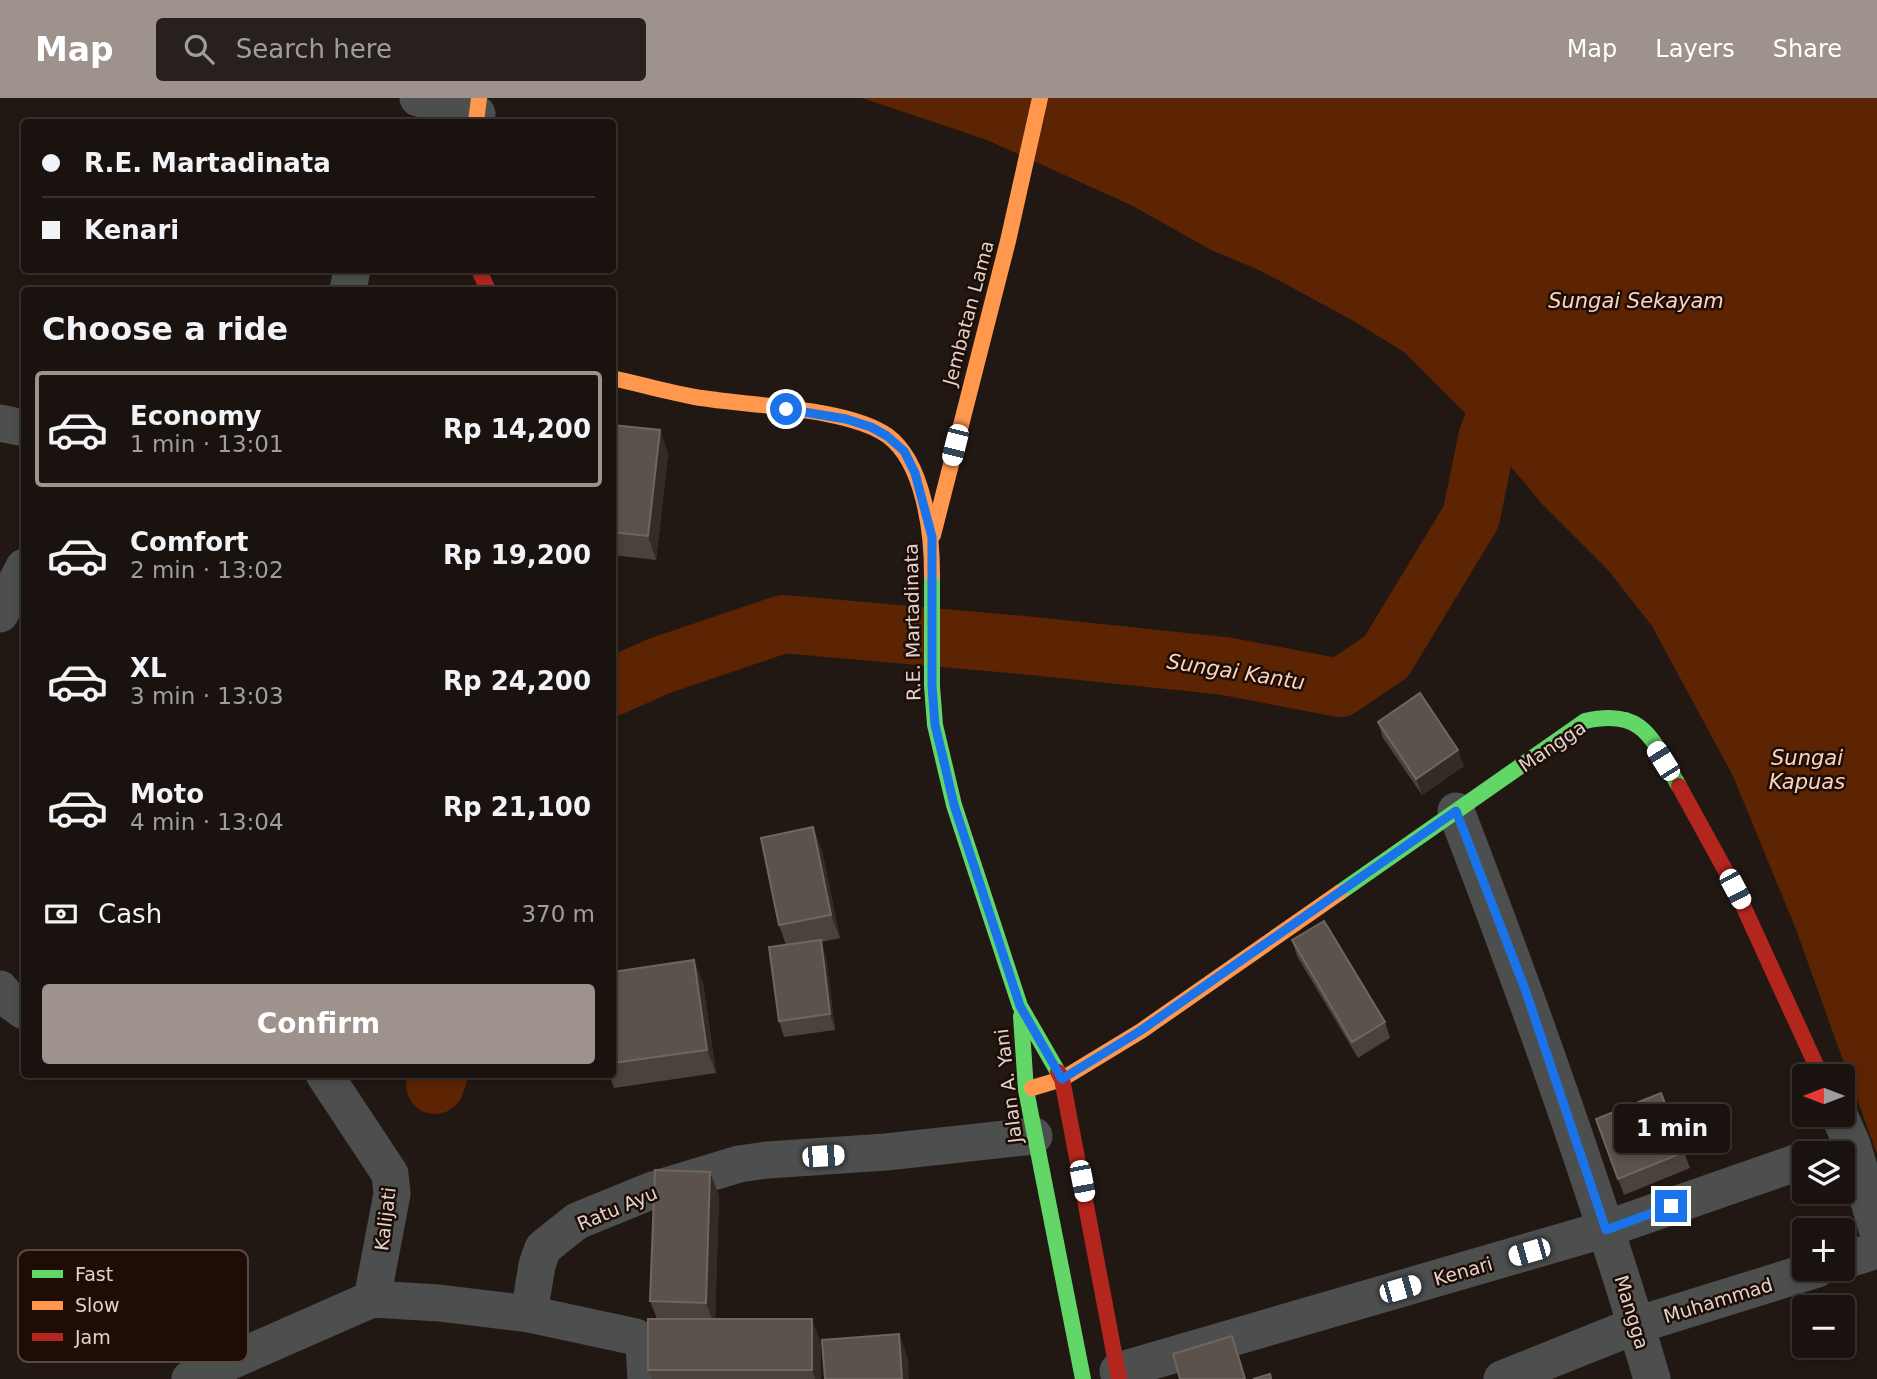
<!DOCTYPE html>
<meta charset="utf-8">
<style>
body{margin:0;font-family:"DejaVu Sans",sans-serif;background:#27201c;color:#f1f3f6;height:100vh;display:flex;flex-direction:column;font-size:26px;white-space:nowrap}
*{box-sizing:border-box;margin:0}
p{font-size:23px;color:#9f9e9e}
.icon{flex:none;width:38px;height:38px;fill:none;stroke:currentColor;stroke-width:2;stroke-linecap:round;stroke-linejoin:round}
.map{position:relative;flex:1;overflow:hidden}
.drawer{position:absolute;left:21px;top:189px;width:595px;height:791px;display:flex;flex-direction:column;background:#1a120e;border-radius:7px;box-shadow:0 4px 10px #0003,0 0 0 2px #38322e}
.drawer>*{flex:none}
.banner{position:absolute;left:21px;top:21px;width:595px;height:154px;border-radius:7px;box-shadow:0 4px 10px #0003,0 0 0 2px #38322e;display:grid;align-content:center;height:154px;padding:0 21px;background:#1a120e}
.needle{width:46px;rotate:270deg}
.fabs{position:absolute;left:1792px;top:966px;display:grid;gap:14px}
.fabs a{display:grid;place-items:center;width:63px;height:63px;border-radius:7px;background:#1a120e;box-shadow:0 4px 10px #0003,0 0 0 2px #38322e;font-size:35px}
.end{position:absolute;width:32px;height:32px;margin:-16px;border:9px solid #1a73e8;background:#fff;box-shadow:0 0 0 4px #fff}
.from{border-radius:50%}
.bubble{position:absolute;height:49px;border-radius:7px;background:#1a120e;box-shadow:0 4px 10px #0003,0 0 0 2px #38322e;font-size:23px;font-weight:800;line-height:49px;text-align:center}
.car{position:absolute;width:21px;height:42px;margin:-21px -10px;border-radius:9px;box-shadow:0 0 5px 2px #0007;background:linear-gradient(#fff 24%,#345 0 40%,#fff 0 76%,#345 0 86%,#fff 0)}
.banner b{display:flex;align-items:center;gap:24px;height:66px;font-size:26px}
.banner b+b{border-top:2px solid #38322e}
.banner i{width:18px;height:18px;background:#f1f3f6}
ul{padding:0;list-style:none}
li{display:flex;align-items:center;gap:21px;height:116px;margin:0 14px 10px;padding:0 7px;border:4px solid transparent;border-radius:7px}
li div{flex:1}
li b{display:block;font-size:26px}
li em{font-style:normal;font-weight:800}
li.selected{border-color:#9e928c}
li>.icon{width:63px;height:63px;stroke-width:1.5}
h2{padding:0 21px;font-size:32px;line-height:84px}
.pay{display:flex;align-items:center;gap:18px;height:77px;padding:0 21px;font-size:26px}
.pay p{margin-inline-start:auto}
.cta{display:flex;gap:14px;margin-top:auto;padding:14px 21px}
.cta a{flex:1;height:80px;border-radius:7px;background:#9e928c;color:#fff;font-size:28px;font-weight:800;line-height:80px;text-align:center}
header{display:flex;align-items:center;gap:42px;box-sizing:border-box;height:98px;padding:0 35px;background:#9e928c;color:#fff}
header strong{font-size:33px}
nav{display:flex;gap:38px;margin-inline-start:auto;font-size:24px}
.search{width:490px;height:63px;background:#27201c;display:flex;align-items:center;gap:18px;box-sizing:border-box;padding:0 24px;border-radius:7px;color:#9f9e9e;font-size:26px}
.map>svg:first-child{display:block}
.water{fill:#5c2402}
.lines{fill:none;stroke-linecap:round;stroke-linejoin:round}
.river{stroke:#5c2402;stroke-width:58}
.street{stroke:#4d4f4e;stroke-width:37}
.fast{stroke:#63d668;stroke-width:16}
.slow{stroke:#ff974d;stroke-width:16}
.jam{stroke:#b3261e;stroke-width:16}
.wall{fill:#4b423d}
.shaded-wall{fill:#342b26}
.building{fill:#5b524c;stroke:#706660;stroke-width:2}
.route{stroke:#1a73e8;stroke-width:9}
.labels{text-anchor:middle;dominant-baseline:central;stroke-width:5;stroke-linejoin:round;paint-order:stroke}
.street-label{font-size:19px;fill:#e0d3cd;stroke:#1e0d05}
.water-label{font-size:21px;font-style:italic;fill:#fbd3c1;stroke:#1e0d05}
.key{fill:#1e0d05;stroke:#584841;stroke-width:2}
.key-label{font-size:19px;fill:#e0d3cd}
</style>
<header>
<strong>Map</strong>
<div class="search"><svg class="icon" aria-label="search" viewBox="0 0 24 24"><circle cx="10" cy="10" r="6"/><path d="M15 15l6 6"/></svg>Search here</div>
<nav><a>Map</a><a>Layers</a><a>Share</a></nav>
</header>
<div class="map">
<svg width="1877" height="1281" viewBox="0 0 1877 1281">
<rect width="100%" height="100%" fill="#221813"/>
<path class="water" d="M862,0H1877V1056L1795,829L1733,678L1652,528L1608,472L1542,406L1474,324L1404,254L1357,225L1304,196L1259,172L1211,152L1133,108L987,42Z"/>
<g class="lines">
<g class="river">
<path d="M612,589L659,568L783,526L1023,547L1225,568L1340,590L1386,559L1471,419L1487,341L1513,267"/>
<path d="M435,987L439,976"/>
</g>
<g class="street">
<path d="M418,0L477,16"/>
<path d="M348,192L352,172"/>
<path d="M0,325L24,330"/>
<path d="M0,516L24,469"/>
<path d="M1456,713C1528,900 1596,1089 1652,1281"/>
<path d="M0,891L10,903L24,913"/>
<path d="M324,976L390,1076L392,1096L372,1201"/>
<path d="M1839,1017L1852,1046L1877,1131"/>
<path d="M1843,1163L1877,1152"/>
<path d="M529,1216L636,1239L644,1247L646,1281"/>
<path d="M1118,1273L1606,1131L1804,1062"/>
<path d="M190,1281L372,1201L439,1205L529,1216L537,1167L543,1150L577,1123L653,1092L739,1066L767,1062L886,1054L1034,1038"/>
<path d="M1502,1281L1637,1227L1817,1171"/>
</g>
<g class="fast">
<path d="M932,476V588L935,627L954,707L1020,908L1058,974"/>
<path d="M1339,795L1585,623C1646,609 1653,644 1679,688"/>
<path d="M1021,918L1026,992L1083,1281"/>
</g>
<g class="slow">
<path d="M476,24L479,0"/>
<path d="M612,280C640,286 667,294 695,299C746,308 848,309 888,338C924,365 932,435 932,476"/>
<path d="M933,437L1008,143L1040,0"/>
<path d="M1032,990L1062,981L1141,933L1339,795"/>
</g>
<g class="jam">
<path d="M479,172L488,192"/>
<path d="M1679,688L1734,788L1821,978"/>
<path d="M1058,974L1062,981L1119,1281"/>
</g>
</g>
<g class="wall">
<path d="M612,327L660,332L668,356L656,462L612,457Z"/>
<path d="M1378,624L1464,668L1422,697L1383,640Z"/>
<path d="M813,729L822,753L840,840L821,844L826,859L835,932L784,939L779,923L786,847L779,827Z"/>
<path d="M1292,842L1385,924L1390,940L1358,960L1297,858Z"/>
<path d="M612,874L703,885L716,975L614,990L609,976H612Z"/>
<path d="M1596,1021L1684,1054L1690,1070L1624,1097Z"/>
<path d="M719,1097L715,1221L821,1245V1281H652L648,1272L657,1221L650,1203Z"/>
</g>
<g class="shaded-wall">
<path d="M660,332L668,356L656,462L648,438Z"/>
<path d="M1458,652L1464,668L1422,697L1416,681Z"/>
<path d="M813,729L822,753L840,840L831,817Z"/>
<path d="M821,842L826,859L835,932L830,916Z"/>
<path d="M694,862L703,885L716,975L707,952Z"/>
<path d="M710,1074L719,1097L715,1229L706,1205Z"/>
<path d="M812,1221L821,1245V1281H815L812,1272Z"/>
<path d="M899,1236L908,1260L909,1281H902Z"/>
<path d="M1232,1238L1238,1254L1246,1281H1245Z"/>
</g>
<g class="building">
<path d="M612,327L660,332L648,438L612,434Z"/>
<path d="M1420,595L1458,652L1416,681L1378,624Z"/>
<path d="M813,729L831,817L779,827L761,740Z"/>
<path d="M1324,823L1385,924L1352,944L1292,842Z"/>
<path d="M821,842L830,916L779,923L769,849Z"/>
<path d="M694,862L707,952L612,965V874Z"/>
<path d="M1661,995L1684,1054L1618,1081L1596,1021Z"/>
<path d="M655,1072L710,1074L706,1205L650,1203Z"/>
<rect x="648" y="1221" width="164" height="51"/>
<path d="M899,1236L902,1281H825L822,1242Z"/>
<path d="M1232,1238L1245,1281H1180L1173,1256Z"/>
<path d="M1270,1276L1271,1281H1253Z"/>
</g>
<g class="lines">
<path class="route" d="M786,311L846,321L871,329L887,338L904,353L915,375L932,439V588L935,627L944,664L954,707L1020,908L1062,981L1140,933L1456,713L1525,891L1606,1132L1671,1108"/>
</g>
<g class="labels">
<g class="street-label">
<text transform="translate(968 215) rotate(-75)">Jembatan Lama</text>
<text transform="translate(912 524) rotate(-91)">R.E. Martadinata</text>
<text transform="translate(1552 648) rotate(-34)">Mangga</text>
<text transform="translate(1008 988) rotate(-97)">Jalan A. Yani</text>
<text transform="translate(617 1110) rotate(-23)">Ratu Ayu</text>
<text transform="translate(385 1121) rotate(-83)">Kalijati</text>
<text transform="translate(1463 1173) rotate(-16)">Kenari</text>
<text transform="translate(1718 1202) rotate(-17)">Muhammad</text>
<text transform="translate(1632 1214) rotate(73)">Mangga</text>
</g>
<g class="water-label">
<text x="1636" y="203">Sungai Sekayam</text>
<text transform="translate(1236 574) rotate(9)">Sungai Kantu</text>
<text x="1807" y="660">Sungai<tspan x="1807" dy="24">Kapuas</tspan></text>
</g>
</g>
<rect x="18" y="1152" width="230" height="112" rx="10" class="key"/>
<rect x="32" y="1172" width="31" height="8" fill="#63d668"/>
<rect x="32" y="1203" width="31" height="9" fill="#ff974d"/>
<rect x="32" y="1235" width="31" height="8" fill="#b3261e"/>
<g class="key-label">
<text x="75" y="1183">Fast</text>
<text x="75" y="1214">Slow</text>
<text x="75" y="1246">Jam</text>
</g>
</svg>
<div class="fabs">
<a><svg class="needle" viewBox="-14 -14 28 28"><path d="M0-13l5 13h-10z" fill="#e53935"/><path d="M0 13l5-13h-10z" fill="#9f9e9e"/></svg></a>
<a><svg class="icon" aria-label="layers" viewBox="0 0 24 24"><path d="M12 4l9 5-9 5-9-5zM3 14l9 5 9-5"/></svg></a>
<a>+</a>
<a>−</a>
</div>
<i class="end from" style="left:786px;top:311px"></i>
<i class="end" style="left:1671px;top:1108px"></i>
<div class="bubble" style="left:1614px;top:1006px;width:116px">1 min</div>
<i class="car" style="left:955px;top:347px;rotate:194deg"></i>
<i class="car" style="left:1663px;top:663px;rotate:328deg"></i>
<i class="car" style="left:1735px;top:791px;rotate:152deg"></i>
<i class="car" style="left:823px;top:1058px;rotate:86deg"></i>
<i class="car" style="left:1082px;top:1083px;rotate:169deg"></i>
<i class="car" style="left:1529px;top:1154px;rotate:254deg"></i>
<i class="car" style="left:1400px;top:1191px;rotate:74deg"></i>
<div class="banner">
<b><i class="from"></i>R.E. Martadinata</b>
<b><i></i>Kenari</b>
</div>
<section class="drawer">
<h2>Choose a ride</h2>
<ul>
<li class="selected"><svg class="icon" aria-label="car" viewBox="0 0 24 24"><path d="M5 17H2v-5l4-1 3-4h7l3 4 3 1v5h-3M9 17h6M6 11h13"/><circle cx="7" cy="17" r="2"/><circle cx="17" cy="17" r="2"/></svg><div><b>Economy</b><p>1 min · 13:01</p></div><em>Rp 14,200</em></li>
<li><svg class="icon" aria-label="car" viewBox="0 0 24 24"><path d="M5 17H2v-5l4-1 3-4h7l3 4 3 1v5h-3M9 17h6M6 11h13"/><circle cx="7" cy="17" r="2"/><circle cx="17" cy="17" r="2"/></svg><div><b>Comfort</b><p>2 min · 13:02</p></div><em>Rp 19,200</em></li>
<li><svg class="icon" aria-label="car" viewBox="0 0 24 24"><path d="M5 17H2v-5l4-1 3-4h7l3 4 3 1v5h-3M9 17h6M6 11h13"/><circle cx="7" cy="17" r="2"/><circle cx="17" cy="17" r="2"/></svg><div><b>XL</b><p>3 min · 13:03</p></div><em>Rp 24,200</em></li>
<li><svg class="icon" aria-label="car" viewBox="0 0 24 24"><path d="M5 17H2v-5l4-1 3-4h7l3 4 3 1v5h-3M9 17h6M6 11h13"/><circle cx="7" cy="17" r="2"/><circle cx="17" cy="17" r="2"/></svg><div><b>Moto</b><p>4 min · 13:04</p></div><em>Rp 21,100</em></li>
</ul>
<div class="pay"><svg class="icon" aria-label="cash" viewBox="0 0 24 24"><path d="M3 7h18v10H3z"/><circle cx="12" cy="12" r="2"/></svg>Cash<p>370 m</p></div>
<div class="cta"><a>Confirm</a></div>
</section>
</div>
